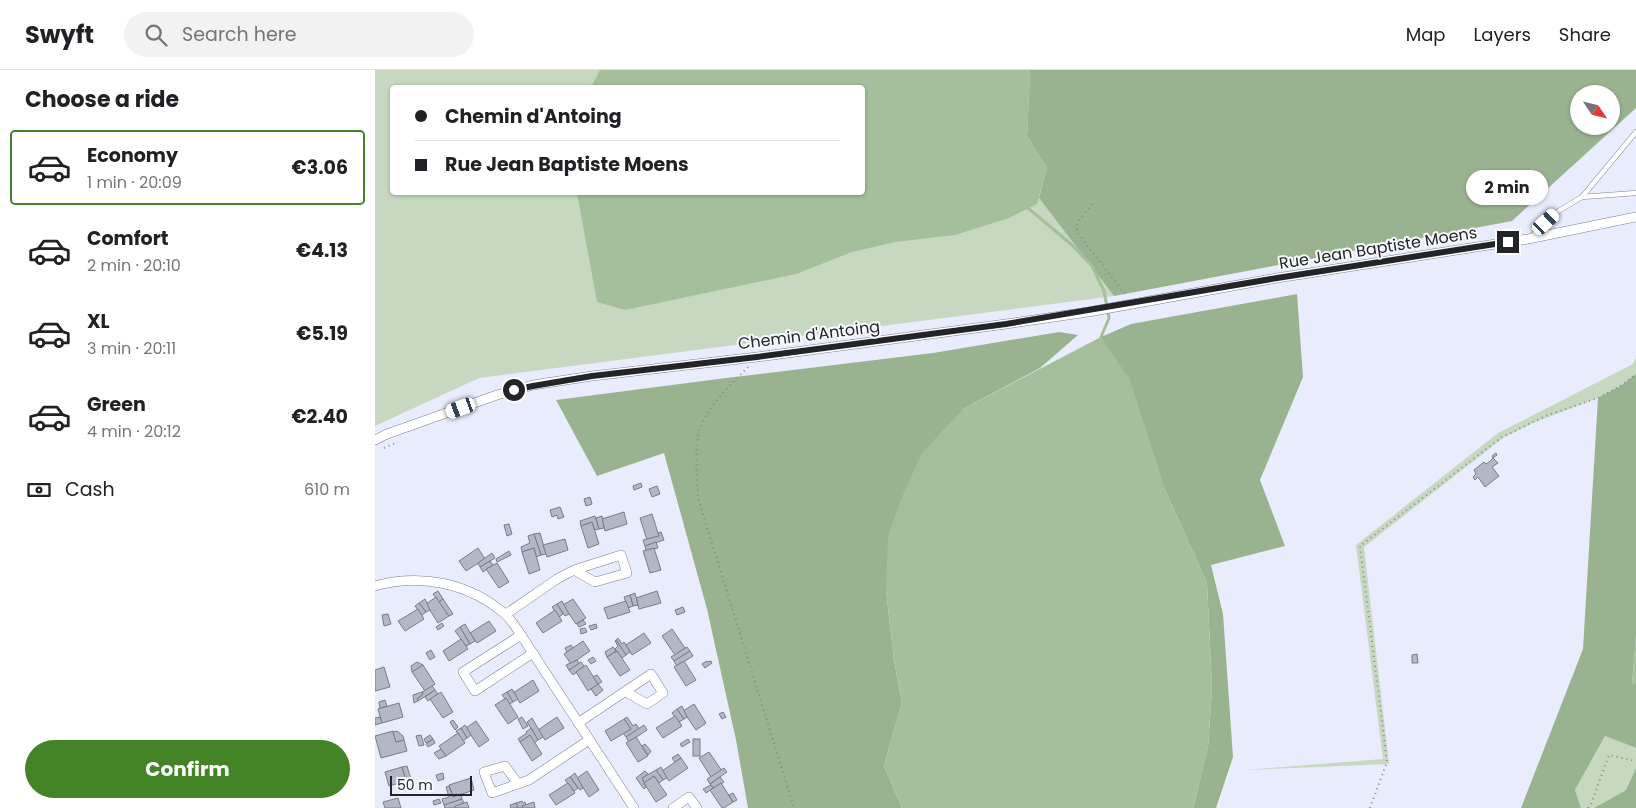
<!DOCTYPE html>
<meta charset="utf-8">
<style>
body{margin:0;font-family:Poppins,sans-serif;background:#f2f2f2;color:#202124;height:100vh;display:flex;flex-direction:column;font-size:19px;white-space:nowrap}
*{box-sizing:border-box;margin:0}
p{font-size:16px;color:#757577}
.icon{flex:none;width:28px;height:28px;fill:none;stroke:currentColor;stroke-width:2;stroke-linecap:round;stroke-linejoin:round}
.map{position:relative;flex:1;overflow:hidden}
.side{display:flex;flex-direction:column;background:#fff;width:375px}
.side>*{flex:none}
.guide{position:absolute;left:15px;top:15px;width:475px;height:110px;border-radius:5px;box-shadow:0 1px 4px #0004;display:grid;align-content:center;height:110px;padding:0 25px;background:#fff}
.needle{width:32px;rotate:125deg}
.buttons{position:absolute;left:1195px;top:15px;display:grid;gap:10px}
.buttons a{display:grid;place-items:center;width:50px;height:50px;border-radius:50%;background:#fff;box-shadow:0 1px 4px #0004;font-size:25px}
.scale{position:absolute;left:15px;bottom:12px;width:82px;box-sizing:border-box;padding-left:5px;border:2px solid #23242a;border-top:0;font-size:14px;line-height:18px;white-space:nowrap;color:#23242a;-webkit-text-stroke:4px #f9fafd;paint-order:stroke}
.end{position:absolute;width:22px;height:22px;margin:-11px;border:6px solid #23242a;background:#fff;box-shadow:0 0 0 2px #fff}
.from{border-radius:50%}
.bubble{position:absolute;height:35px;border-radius:18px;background:#fff;box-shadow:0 1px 4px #0004;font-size:16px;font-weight:700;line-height:35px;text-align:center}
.car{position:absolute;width:15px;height:30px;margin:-15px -8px;border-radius:6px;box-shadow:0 0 4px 1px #0007;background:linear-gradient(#fff 24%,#345 0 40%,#fff 0 76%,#345 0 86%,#fff 0)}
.guide b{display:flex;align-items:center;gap:18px;height:48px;font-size:19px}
.guide b+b{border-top:1px solid #e0e0e0}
.guide i{width:12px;height:12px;background:#202124}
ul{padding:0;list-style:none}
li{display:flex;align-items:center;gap:15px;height:75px;margin:0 10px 8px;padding:0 15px;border:2px solid transparent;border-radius:5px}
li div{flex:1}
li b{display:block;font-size:19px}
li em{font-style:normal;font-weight:700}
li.on{border-color:#428426}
li>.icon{width:45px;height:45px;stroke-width:1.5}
h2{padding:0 25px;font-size:22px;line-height:60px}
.pay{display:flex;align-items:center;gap:12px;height:55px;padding:0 25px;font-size:19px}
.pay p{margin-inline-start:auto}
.button{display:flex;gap:10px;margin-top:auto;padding:10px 25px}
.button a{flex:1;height:58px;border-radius:30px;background:#428426;color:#fff;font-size:20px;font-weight:700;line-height:58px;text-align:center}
header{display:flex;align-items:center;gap:30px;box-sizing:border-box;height:70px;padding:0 25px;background:#fff;border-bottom:1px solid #e0e0e0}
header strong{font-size:24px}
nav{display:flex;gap:28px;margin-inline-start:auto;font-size:18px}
.search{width:350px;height:45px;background:#f2f2f2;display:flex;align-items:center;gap:12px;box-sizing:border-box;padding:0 18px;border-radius:28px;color:#757577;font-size:19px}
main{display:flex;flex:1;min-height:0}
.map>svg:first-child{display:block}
.green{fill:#c6d9c0;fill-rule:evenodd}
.forest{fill:#99b391;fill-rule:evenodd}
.water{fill:#a5bf9d}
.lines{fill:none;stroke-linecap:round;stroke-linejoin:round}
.stream{stroke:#a5bf9d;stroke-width:3}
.building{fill:#b4b7c5;stroke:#787b88}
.service-casing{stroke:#7d808d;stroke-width:5.5}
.minor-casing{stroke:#7d808d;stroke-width:10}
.path{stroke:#838590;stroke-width:2;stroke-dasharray:1 4;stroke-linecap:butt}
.service{stroke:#fff;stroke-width:4.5}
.minor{stroke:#fff;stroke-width:9}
.route{stroke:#23242a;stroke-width:6}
.labels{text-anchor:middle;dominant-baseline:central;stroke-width:4;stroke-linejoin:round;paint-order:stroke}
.street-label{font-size:16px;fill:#23242a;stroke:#f9fafd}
</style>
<header>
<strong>Swyft</strong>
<div class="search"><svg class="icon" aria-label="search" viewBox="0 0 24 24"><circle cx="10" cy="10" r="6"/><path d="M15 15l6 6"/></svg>Search here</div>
<nav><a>Map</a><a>Layers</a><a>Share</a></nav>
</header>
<main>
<section class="side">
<h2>Choose a ride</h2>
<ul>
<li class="on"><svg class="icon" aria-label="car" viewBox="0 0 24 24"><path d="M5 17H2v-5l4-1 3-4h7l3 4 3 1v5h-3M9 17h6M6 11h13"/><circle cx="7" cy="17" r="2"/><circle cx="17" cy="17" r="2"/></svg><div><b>Economy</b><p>1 min · 20:09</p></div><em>€3.06</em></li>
<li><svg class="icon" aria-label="car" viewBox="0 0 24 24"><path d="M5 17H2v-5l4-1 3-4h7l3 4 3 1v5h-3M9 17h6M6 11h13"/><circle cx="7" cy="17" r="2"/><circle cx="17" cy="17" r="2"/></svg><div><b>Comfort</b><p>2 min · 20:10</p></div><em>€4.13</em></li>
<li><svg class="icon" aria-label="car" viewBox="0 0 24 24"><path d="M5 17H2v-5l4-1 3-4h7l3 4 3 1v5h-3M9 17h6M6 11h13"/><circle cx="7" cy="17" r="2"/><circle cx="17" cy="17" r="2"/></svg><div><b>XL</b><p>3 min · 20:11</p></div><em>€5.19</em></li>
<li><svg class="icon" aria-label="car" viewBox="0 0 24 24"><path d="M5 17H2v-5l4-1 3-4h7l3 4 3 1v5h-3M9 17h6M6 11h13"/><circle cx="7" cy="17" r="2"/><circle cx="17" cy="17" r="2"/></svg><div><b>Green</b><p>4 min · 20:12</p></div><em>€2.40</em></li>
</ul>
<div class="pay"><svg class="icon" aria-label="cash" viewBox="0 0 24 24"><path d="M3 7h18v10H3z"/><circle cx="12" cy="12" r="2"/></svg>Cash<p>610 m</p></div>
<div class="button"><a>Confirm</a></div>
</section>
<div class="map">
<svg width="1261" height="738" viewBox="0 0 1261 738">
<rect width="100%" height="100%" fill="#e9ecfc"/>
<g class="green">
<path d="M0,0H655L652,66L672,98L664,128L739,226L104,308L0,356ZM18,18H488V122H18Z"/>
<path d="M1261,288V304L1247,315L1223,328L1158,353L1128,368L989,477L1014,694L870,700L1008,689L981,475L1123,363L1258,294Z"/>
<path d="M1230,666L1261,678V698L1251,720L1219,738H1206L1200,720Z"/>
</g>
<g class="forest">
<path d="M655,0H1261V38L1137,151L739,226L664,128L672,98L652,66ZM1204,24H1236V56H1204Z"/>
<path d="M922,224L928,307L885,410L910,476L836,495L848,544L858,687L841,738H818L833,677L837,619L832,513L791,422L726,267L756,254Z"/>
<path d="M684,262L703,265L665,298L588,339L511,520L519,590L527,632L509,696L527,738H373L361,670L332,539L289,383L222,406L181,330L351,308L558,283Z"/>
<path d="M1261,304V566L1257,614H1261V678L1230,666L1200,720L1206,738H1146L1208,579L1223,328L1247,315Z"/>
<path d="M1261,698V738H1219L1251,720Z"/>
</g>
<g class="water">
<path d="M225,0H655L652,66L672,98L662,134L634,148L580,165L520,172L477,182L421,204L250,240L222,232L202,123L488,122V18L216,17Z"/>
<path d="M726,267L755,310L791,422L832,513L837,619L833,677L818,738H527L509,696L527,632L519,590L511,520L513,466L527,427L547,383L588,339Z"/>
<path d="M1261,566V614H1257Z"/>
</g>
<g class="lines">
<path class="stream" d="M653,138L697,175L717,196L729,221L734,248L726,267"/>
</g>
<g class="building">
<path d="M1121,383L1122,385L1118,388L1123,393L1117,397L1124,406L1110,417L1103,407L1100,410L1098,407L1101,404L1099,400L1109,392L1111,394L1114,392L1118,388L1117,386Z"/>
<path d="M266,413L267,417L259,420L258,416Z"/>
<path d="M282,416L285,424L277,427L274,419Z"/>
<path d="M215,427L217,434L211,436L209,429Z"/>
<path d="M185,437L189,447L183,449L182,445L177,447L175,440Z"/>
<path d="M249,442L252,454L230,461L227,449Z"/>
<path d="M277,444L284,466L272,470L265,448Z"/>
<path d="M220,446L224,459L220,460L217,452L206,456L205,451Z"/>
<path d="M227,446L229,458L224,459L221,448Z"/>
<path d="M217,452L224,474L213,478L206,456Z"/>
<path d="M134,454L137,464L132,466L129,455Z"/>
<path d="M286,462L289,470L270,476L268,470L284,466L283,463Z"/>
<path d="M165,463L171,484L166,485L159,464Z"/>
<path d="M159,464L166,485L161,487L159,478L147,482L146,477L155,473L153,466Z"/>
<path d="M190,469L193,480L172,487L168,475Z"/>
<path d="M281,472L283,478L271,480L270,476Z"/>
<path d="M103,478L110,489L91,501L84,491Z"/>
<path d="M159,478L165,500L154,504L147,482Z"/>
<path d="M279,478L286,500L275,503L268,481Z"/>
<path d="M134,481L136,485L122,492L121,489Z"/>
<path d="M117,483L120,488L105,497L103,493Z"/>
<path d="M115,491L118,495L108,502L105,497Z"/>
<path d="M122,493L134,512L124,518L111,499Z"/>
<path d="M63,521L68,529L64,532L58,524Z"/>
<path d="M282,521L286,533L264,539L261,528Z"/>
<path d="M260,523L263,535L258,536L255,525Z"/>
<path d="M255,525L258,536L253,538L249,527Z"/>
<path d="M61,527L74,546L63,553L51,534Z"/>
<path d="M50,529L55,540L51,542L44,533Z"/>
<path d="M68,529L78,544L74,546L64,532Z"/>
<path d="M198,529L211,548L201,554L188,535Z"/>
<path d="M187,531L194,544L190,546L182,534Z"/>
<path d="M251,531L255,542L233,549L229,538Z"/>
<path d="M44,533L51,542L47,545L40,536Z"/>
<path d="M182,534L188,544L184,547L177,537Z"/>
<path d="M308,537L310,542L302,545L300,540Z"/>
<path d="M43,539L49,549L30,561L23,551Z"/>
<path d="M180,540L187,551L168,563L161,553Z"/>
<path d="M13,544L16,554L9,556L7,545Z"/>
<path d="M208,550L211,554L204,557L202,554Z"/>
<path d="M114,551L121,561L102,573L95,563Z"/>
<path d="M67,553L69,556L63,560L61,557Z"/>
<path d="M90,554L100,571L95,574L85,557Z"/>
<path d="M221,554L222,558L216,560L214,556Z"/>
<path d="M85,557L95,574L91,576L80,561Z"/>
<path d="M210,558L212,562L206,564L205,559Z"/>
<path d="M297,559L310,578L300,585L287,566Z"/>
<path d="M269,563L276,573L257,585L251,575Z"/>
<path d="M243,568L247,574L249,572L255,582L251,585L241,570Z"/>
<path d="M86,569L93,579L74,591L68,581Z"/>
<path d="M241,570L251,585L247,588L240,579L243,576L240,571Z"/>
<path d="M208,571L215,581L196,594L189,584Z"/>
<path d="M196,575L198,578L192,582L190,578Z"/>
<path d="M238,577L241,581L232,587L230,582Z"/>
<path d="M312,577L315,581L299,591L296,587Z"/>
<path d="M56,580L60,587L55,590L51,583Z"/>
<path d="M242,581L255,600L245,606L232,587Z"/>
<path d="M315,581L318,586L302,596L299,591Z"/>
<path d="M1042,584L1043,593H1037V585Z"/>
<path d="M218,587L221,591L216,594L213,590Z"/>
<path d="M202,590L204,594L194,600L191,595Z"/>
<path d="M309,591L321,610L311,616L299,597Z"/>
<path d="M332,591L333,592L336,591L337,593L330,598L327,594Z"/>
<path d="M42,592L48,595L37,602L36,596Z"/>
<path d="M206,592L209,596L198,605L194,600Z"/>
<path d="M48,595L60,614L50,621L37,602Z"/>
<path d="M211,595L223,614L213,621L201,602Z"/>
<path d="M9,597L15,617L0,621V600Z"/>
<path d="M222,605L227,612L223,614L218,607Z"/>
<path d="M158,610L164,621L145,633L138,623Z"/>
<path d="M223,614L228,620L221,626L216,619Z"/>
<path d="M57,616L60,620L43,631L42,629L48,624L47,622Z"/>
<path d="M137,619L143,629L138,632L132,622Z"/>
<path d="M60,620L63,624L53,631L50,627Z"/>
<path d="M47,622L48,624L42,629L43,631L39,633L38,625Z"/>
<path d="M66,622L78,642L68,648L55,629Z"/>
<path d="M132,622L138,632L134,634L127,625Z"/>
<path d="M131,628L143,647L133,654L120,635Z"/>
<path d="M10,630L12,636L5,638L4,632Z"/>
<path d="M24,633L28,647L7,653L3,639Z"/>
<path d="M319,634L331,653L321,660L308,641Z"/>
<path d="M307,636L312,647L309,649L302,639Z"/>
<path d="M302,639L309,649L304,652L297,643Z"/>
<path d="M348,642L351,647L347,649L344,644Z"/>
<path d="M300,646L307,656L288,668L281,658Z"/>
<path d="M5,647L7,653L0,655V648Z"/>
<path d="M147,647L153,656L148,659L143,649Z"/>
<path d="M182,647L189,658L170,670L163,660Z"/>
<path d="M252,647L258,656L261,654L264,659L251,667L248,663L256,659L249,649Z"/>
<path d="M157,648L168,667L163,670L152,652Z"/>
<path d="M249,649L256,659L236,671L230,661Z"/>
<path d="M78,650L83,657L80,660L75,652Z"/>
<path d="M101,651L114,670L104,677L91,658Z"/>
<path d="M90,655L96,665L92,668L86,658Z"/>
<path d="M269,655L272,660L254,672L251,667Z"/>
<path d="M86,658L92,668L88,671L81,661Z"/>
<path d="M156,658L163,670L159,673L155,665L145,672L143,669L152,663L151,662Z"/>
<path d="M18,661L21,672L29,670L32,681L6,688L0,666Z"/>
<path d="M22,661L28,666L29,670L21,672L18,662Z"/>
<path d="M83,663L90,673L71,686L64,676Z"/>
<path d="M46,665L49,675L44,676L41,666Z"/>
<path d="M55,665L58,669L51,673L49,669Z"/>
<path d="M155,665L167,684L157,691L145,672Z"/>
<path d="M261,667L273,686L263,692L251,673Z"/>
<path d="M58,669L60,673L53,677L51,674Z"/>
<path d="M313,669L315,672L307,677L305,674Z"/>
<rect x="318" y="669" width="7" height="17"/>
<path d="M270,674L276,681L273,685L267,676Z"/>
<path d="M66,679L71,686L64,689L59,683Z"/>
<path d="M334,682L347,701L336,707L324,688Z"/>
<path d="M303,684L306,688L300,692L297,688Z"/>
<path d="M306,688L313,698L294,711L287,701Z"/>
<path d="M32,696L36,709L31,711L27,697Z"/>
<path d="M27,697L31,711L14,716L10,702Z"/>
<path d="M286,697L292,708L288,710L281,700Z"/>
<path d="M349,698L352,702L335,714L332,709Z"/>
<path d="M281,700L288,710L284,713L279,706L269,713L267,708Z"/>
<path d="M212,701L224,720L214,727L202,708Z"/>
<path d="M270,701L273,704L267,708L271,717L269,719L261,708Z"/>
<path d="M68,703L69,709L63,711L61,705Z"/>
<path d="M200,703L208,718L205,720L195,707Z"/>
<path d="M279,706L292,725L281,732L269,713Z"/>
<path d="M195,707L203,718L199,721L190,710Z"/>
<path d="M345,707L349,712L338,718L335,714Z"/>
<path d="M96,708L99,720L78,727L74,715Z"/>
<path d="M193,713L200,723L181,735L174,725Z"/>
<path d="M346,713L358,732L349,738H347L335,720Z"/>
<path d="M336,715L338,718L331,723L328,719Z"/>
<path d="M74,716L78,727L86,724L87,729L69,735L67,729L74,727L71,717Z"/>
<path d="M358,723L362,730L358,732L354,725Z"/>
<path d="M23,728L26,738H10L8,732Z"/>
<path d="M64,729L66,733L59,735L58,731Z"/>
<path d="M87,729L89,733L78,738H70L69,735Z"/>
<path d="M147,731L148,733L150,732L151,735L147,736L148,738H143L141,733Z"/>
<path d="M92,732L94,738H81L80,736Z"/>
<path d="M159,732L160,738H148L147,736Z"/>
<path d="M141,733L143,738H136L135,735Z"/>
</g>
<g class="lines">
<defs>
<g id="service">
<path d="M1207,127L1261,123"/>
<path d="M1157,166L1182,142L1207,127L1261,62"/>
</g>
<g id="minor">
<path d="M0,370L12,364L122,325L158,315L217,306L382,287L631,254L713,242L902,208L1153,169L1261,147"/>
<path d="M0,516C45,503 94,513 130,544C136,549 141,558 146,565L259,738"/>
<path d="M131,544L182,509L199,500L246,485L252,503L220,512L199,500"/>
<path d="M146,565L88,602L100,621L158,583"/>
<path d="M203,653L276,604L288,623L272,634L251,622"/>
<path d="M143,714L130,696L109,702L117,723L154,710L214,670"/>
<path d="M298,738L314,727L322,738"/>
</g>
</defs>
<use href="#service" class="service-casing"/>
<use href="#minor" class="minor-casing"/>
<g class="path">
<path d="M717,134L702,153V162L750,224"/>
<path d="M373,297C356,315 334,334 325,358C319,376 322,408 323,428L419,738"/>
<path d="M9,378L23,372"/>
<path d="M995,738L1012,692L985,476L1127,367L1173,345L1223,328L1247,315L1261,304"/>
<path d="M1213,738L1216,734L1234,685L1261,691"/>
</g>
<use href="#service" class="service"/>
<use href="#minor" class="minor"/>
</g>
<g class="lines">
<path class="route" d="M139,320L158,316L217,306L382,287L631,254L902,208L1133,172"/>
</g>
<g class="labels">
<g class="street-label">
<text transform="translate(1003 178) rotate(-9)">Rue Jean Baptiste Moens</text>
<text transform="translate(434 265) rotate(-7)">Chemin d'Antoing</text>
</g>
</g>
</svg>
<div class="buttons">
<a><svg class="needle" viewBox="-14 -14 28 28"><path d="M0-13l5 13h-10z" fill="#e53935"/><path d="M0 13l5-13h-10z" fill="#757577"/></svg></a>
</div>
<div class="scale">50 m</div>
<i class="end from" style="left:139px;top:320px"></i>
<i class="end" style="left:1133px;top:172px"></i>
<div class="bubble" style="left:1091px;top:100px;width:82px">2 min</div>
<i class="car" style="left:1171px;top:152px;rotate:47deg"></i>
<i class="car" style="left:86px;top:338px;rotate:250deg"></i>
<div class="guide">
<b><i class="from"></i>Chemin d'Antoing</b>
<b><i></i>Rue Jean Baptiste Moens</b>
</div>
</div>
</main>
